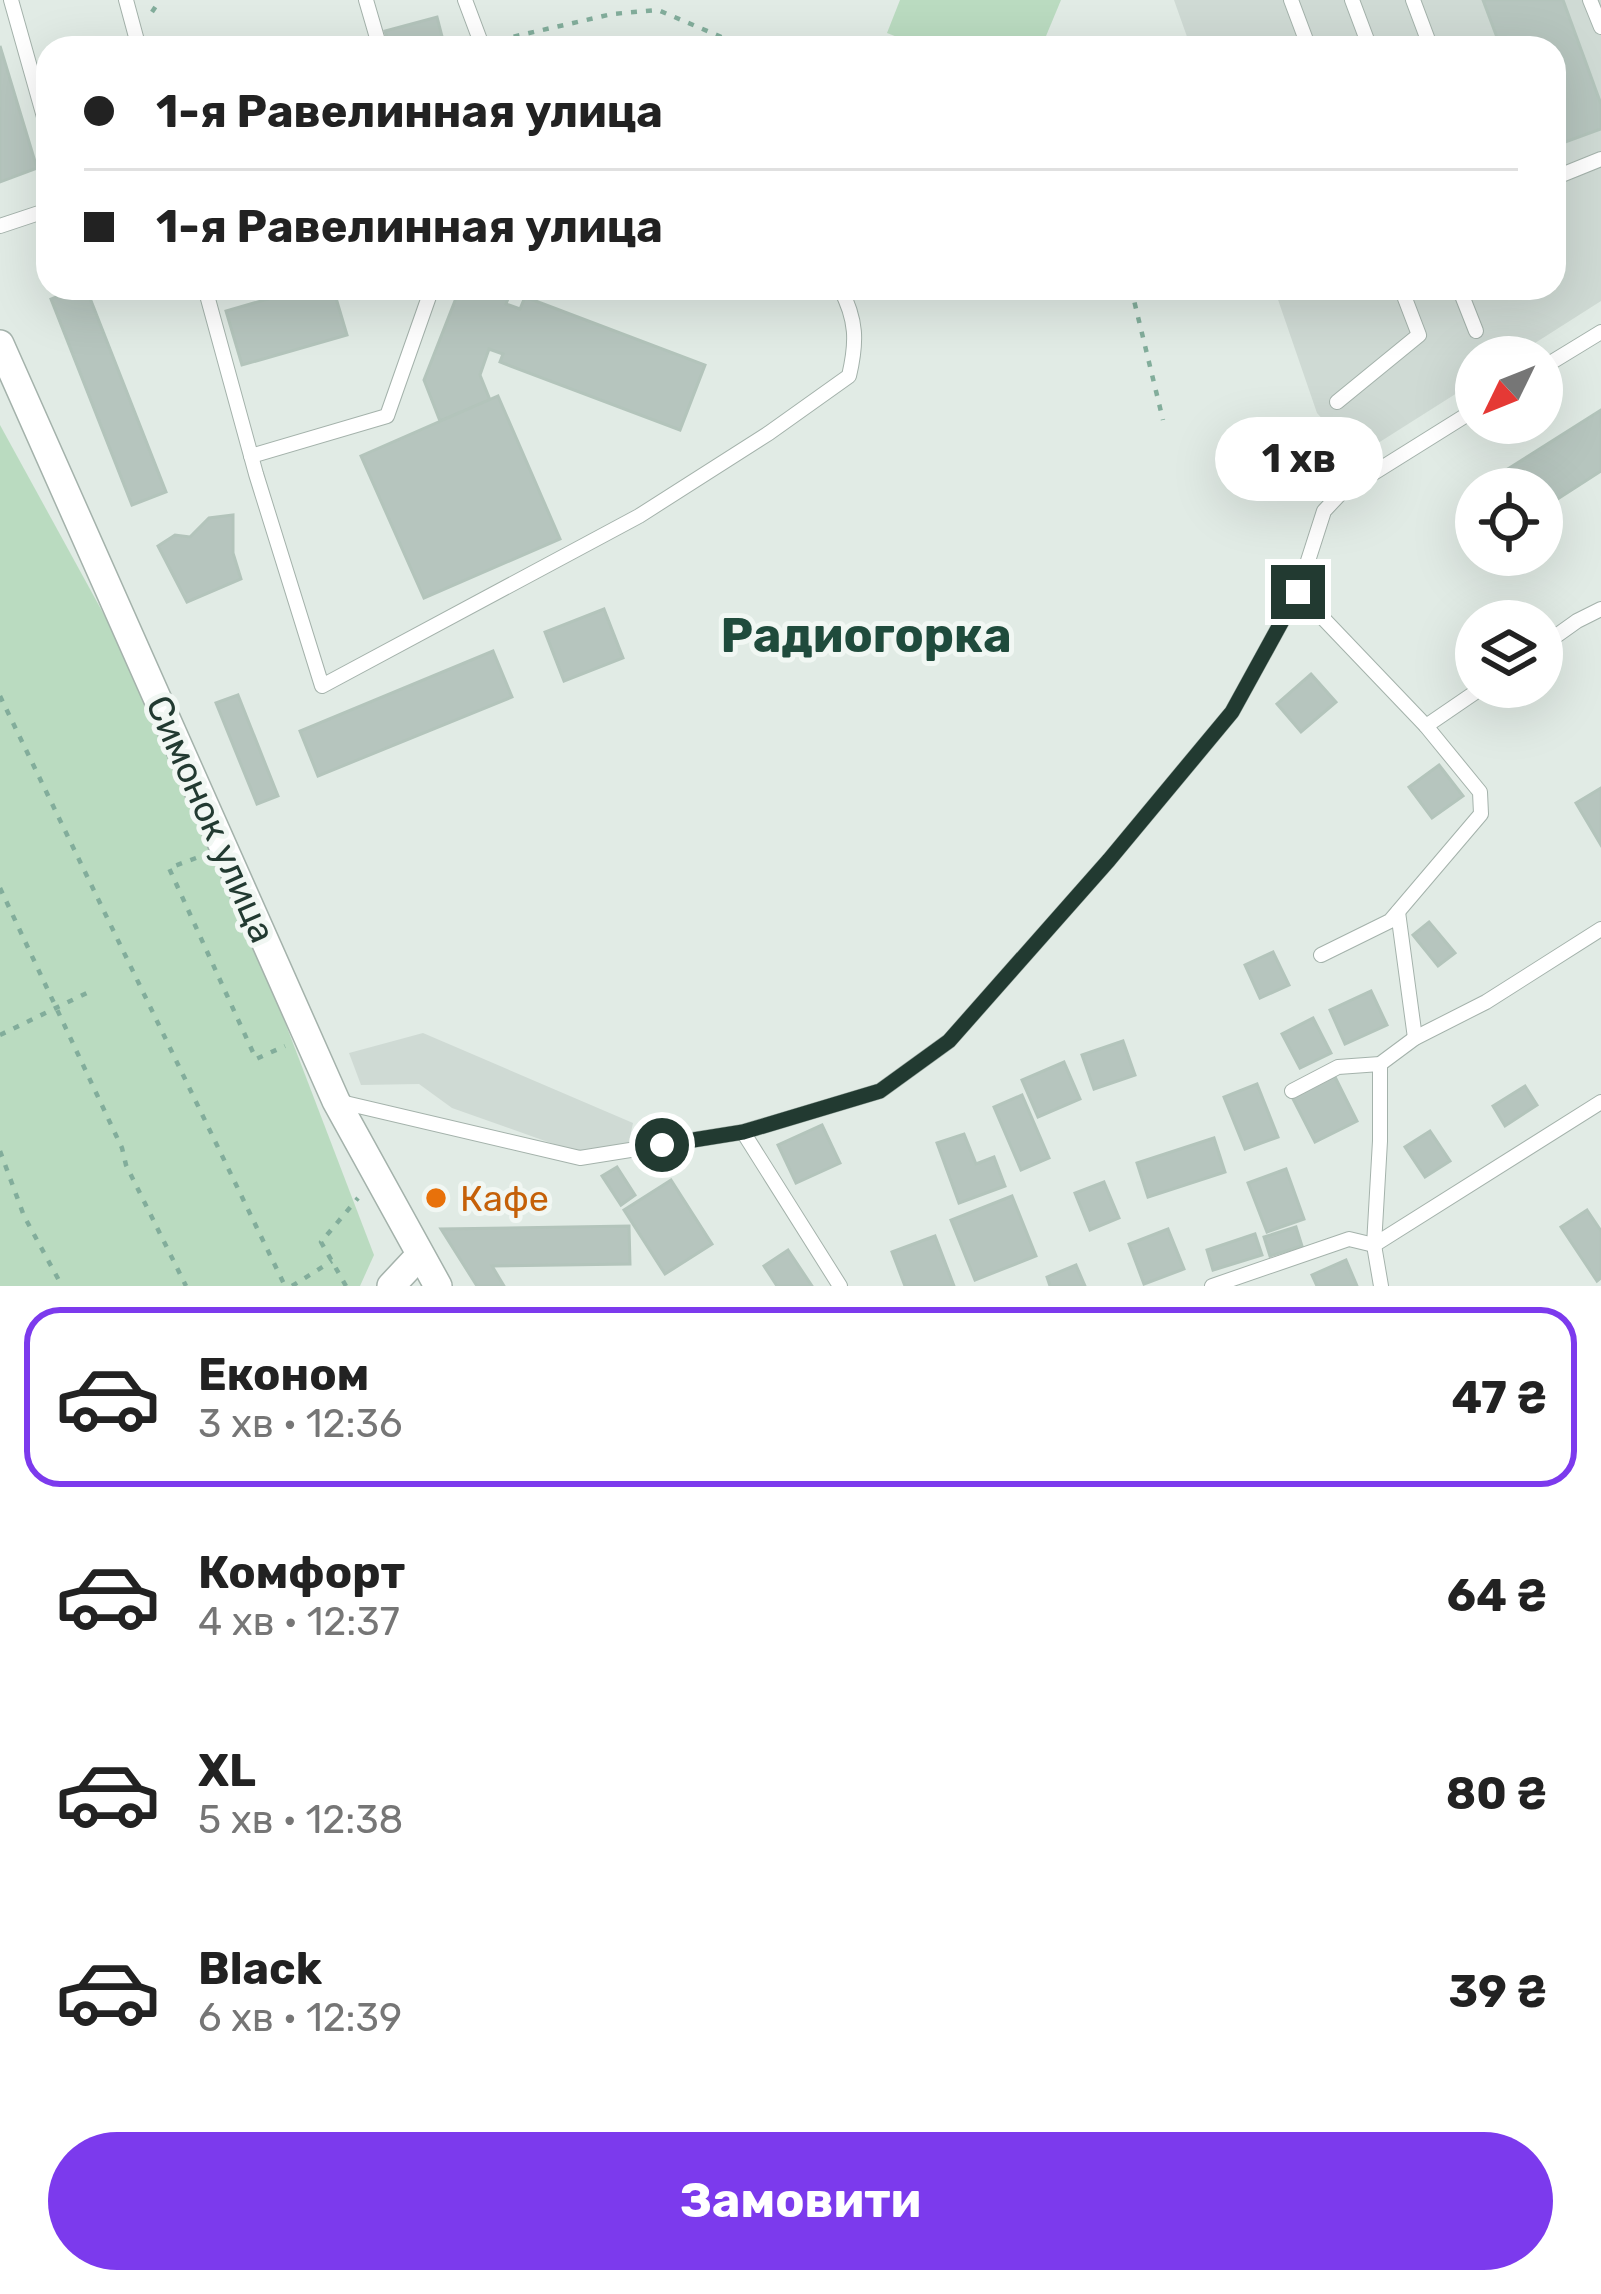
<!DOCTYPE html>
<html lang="uk">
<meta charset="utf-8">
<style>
body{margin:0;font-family:Rubik,sans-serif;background:#f6f6f6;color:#222;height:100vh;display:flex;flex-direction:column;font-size:45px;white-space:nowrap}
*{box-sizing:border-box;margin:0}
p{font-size:39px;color:#767676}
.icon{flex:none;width:66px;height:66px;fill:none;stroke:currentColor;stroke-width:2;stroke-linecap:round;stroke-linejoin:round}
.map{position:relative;height:1286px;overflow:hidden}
.drawer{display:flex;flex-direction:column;background:#fff;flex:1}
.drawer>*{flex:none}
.hud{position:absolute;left:36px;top:36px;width:1530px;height:264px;border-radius:36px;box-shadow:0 12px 48px #0002;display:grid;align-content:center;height:264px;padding:0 48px;background:#fff}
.needle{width:78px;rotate:227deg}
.buttons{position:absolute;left:1455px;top:336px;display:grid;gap:24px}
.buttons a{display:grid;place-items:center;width:108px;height:108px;border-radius:50%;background:#fff;box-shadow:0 12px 48px #0002;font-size:60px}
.end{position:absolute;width:54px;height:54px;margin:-27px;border:15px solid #223a31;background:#fff;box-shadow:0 0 0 6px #fff}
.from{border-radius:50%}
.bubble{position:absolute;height:84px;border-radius:42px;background:#fff;box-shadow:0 12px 48px #0002;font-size:39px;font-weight:700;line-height:84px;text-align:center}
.hud b{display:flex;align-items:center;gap:42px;height:114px;font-size:45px}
.hud b+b{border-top:3px solid #e0e0e0}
.hud i{width:30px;height:30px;background:#222}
ul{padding:21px 0 0;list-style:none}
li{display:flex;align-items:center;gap:36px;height:180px;margin:0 24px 18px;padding:0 24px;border:6px solid transparent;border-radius:36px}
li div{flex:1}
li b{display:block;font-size:45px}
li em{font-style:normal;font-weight:700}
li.active{border-color:#7c3aed}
li>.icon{width:108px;height:108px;stroke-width:1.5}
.cta{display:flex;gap:24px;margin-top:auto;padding:24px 48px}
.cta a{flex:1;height:138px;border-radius:72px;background:#7c3aed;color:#fff;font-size:48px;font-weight:700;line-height:138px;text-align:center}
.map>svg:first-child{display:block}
.built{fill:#cfdad4}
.green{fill:#badbc0}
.building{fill:#b6c5be;stroke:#b3c4bb;stroke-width:3}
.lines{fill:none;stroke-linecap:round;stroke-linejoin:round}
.service-casing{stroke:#a4b2ab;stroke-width:16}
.minor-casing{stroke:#a4b2ab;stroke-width:30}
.path{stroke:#82ad9b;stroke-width:4.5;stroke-dasharray:6 9;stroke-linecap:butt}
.service{stroke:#fff;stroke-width:14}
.minor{stroke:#fff;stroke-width:27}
.route{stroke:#223a31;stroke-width:15}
.food-dot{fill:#e8710a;stroke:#f1f7f3;stroke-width:4.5}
.labels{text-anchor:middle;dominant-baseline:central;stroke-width:10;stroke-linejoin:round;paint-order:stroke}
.street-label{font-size:36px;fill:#223a31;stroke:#f1f7f3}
.food-label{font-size:36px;fill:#c56008;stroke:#f1f7f3;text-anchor:start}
.district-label{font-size:48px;font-weight:bold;fill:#1f4b3c;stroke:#f1f7f3}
</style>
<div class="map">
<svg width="1601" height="1286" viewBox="0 0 1601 1286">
<rect width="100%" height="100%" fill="#e1ebe5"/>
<g class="built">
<path d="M1174,0H1601V301L1513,357H1476V381L1356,457L1317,413L1274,288H1554V48H1191Z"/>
<path d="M423,1033L633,1123L628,1147L576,1152L452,1108L419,1084L361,1085L349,1053Z"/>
</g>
<g class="green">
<path d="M900,0H1061L1041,48H925L887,33Z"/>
<path d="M0,425L187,766L374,1255L360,1286H0Z"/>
</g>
<g class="building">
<path d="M1483,0H1563L1601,104V129L1554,146V48H1501Z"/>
<path d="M437,17L445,48H390L385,31Z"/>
<path d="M0,46L37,168L0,182Z"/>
<path d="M79,288H86L166,492L132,505L51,299Z"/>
<path d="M306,288H333L347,335L242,365L226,311Z"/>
<path d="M460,288H512L506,304L520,309L525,297L705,365L680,430L500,362L503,354L489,349L480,375L490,400L440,421L424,380Z"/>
<path d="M498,396L560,539L424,598L361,456Z"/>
<path d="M1601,410V471L1542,509V489H1476Z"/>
<path d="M233,515V553L241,579L187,602L158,546L175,535L190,537L209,518Z"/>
<path d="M604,609L623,658L564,681L545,632Z"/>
<path d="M493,651L512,697L318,776L300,731Z"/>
<path d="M1311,674L1336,702L1301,732L1277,704Z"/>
<path d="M238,695L278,796L257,804L216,703Z"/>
<path d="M1439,765L1463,796L1432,818L1409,787Z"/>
<path d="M1601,788V845L1576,803Z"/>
<path d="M1429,922L1455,953L1438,966L1413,935Z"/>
<path d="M1273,952L1289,985L1260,998L1245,965Z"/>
<path d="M1371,991L1387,1025L1345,1044L1330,1010Z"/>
<path d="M1313,1018L1331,1053L1300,1068L1282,1034Z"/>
<path d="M1123,1041L1135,1075L1094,1089L1082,1055Z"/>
<path d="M1064,1062L1080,1099L1038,1117L1022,1080Z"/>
<path d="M1334,1075L1357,1121L1315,1142L1292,1097Z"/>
<path d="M1257,1084L1278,1137L1245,1149L1224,1097Z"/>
<path d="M1525,1086L1537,1105L1505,1126L1493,1106Z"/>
<path d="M1022,1095L1049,1158L1021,1170L994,1107Z"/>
<path d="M822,1125L840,1163L796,1183L778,1145Z"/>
<path d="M1430,1131L1450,1161L1425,1177L1405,1147Z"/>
<path d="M964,1134L976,1164L994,1157L1005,1186L959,1203L937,1143Z"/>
<path d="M1214,1138L1225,1172L1148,1197L1137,1163Z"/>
<path d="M617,1167L635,1195L621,1205L602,1176Z"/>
<path d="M1286,1169L1304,1219L1267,1232L1248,1183Z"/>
<path d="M671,1180L712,1244L665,1274L624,1210Z"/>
<path d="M1104,1182L1119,1218L1090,1230L1075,1193Z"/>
<path d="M1012,1196L1036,1256L975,1280L951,1220Z"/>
<path d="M1587,1210L1601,1231V1278L1597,1281L1561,1227Z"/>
<path d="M629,1226L630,1264L492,1266L504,1286H477L441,1229Z"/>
<path d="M1296,1227L1302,1246L1270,1256L1264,1237Z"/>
<path d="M1168,1229L1184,1269L1144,1284L1129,1244Z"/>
<path d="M1255,1234L1262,1255L1213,1270L1207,1250Z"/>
<path d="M935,1236L954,1286H905L892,1252Z"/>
<path d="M788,1250L812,1286H777L764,1266Z"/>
<path d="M1346,1260L1357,1286H1317L1312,1275Z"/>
<path d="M1076,1265L1085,1286H1050L1047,1277Z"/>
</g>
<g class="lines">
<defs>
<g id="service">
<path d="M11,0L48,131"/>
<path d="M126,0L139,48"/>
<path d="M366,0L380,48"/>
<path d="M465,0L483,48"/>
<path d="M1291,0L1309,48"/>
<path d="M1352,0L1370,48"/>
<path d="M1413,0L1431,48"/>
<path d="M1590,0L1601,27"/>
<path d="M1554,178L1601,159"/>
<path d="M0,226L48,210"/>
<path d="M205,288L256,474L322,686L639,516L769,433L849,376C857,342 857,320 840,288"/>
<path d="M1459,288L1476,331"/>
<path d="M1542,368L1601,332"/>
<path d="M1337,402L1419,335L1401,288"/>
<path d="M251,456L387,416L432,288"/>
<path d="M1298,592L1426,726"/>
<path d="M1542,646L1577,621L1601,609"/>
<path d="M1398,912L1415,1038"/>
<path d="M1321,955L1390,921L1481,814L1480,792L1426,726L1483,687"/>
<path d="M1380,1064V1141L1374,1245L1381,1286"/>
<path d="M1292,1091L1338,1067L1380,1064L1415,1038L1486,1002L1601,929"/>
<path d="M341,1102L580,1158L743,1132L880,1091L949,1041L1109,860L1232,712L1298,592L1324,511L1340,494L1476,409"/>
<path d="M743,1132L840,1286"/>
<path d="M1212,1286L1349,1239L1374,1245L1601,1102"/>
</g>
<g id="minor">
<path d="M0,344L336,1101L438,1286"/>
<path d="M391,1286L420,1255"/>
</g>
</defs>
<use href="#service" class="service-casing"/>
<use href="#minor" class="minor-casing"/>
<g class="path">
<path d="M152,12L160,0"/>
<path d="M499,40L612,14L658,10L747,48"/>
<path d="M1131,288L1163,420"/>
<path d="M1330,419L1323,439L1333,471"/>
<path d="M0,696L285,1286"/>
<path d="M196,858L169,868L256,1059L285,1046"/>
<path d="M0,888L122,1148L126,1165L186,1286"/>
<path d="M0,1035L93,990"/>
<path d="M0,1151L24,1216L62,1286"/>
<path d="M292,1286L332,1261"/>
<path d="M346,1286L321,1242L358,1198"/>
</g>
<use href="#service" class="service"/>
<use href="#minor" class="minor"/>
</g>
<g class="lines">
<path class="route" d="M662,1145L743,1132L880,1091L949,1041L1109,860L1232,712L1298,592"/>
</g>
<circle class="food-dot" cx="436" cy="1198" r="12"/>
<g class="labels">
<g class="street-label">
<text transform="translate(211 819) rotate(66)">Симонок улица</text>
</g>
<g class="food-label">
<text x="460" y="1198">Кафе</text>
</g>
<g class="district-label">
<text x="866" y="635">Радиогорка</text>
</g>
</g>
</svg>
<div class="buttons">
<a><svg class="needle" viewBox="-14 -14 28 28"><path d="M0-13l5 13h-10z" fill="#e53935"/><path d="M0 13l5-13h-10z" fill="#767676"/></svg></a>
<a><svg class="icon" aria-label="locate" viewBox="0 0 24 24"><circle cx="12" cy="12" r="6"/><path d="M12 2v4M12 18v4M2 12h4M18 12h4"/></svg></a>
<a><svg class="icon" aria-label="layers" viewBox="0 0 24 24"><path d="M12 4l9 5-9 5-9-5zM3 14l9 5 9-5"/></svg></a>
</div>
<i class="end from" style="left:662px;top:1145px"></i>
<i class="end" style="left:1298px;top:592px"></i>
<div class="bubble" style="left:1215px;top:417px;width:168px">1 хв</div>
<div class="hud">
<b><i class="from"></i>1-я Равелинная улица</b>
<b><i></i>1-я Равелинная улица</b>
</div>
</div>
<section class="drawer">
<ul>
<li class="active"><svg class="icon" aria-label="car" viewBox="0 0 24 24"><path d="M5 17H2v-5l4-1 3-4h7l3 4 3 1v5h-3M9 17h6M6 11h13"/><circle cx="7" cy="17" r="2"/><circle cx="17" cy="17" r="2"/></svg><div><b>Економ</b><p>3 хв · 12:36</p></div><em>47 ₴</em></li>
<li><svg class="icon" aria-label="car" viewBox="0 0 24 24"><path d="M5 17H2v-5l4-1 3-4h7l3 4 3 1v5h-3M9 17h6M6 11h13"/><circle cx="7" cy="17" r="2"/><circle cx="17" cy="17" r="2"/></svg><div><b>Комфорт</b><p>4 хв · 12:37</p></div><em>64 ₴</em></li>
<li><svg class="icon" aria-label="car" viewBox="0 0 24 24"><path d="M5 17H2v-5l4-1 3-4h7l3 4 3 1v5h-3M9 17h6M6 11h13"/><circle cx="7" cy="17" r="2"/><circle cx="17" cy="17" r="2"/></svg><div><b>XL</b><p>5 хв · 12:38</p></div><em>80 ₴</em></li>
<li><svg class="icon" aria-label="car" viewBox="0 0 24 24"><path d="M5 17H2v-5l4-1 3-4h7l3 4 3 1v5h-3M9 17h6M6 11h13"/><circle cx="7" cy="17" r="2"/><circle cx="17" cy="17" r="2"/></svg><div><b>Black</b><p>6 хв · 12:39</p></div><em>39 ₴</em></li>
</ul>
<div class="cta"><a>Замовити</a></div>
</section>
